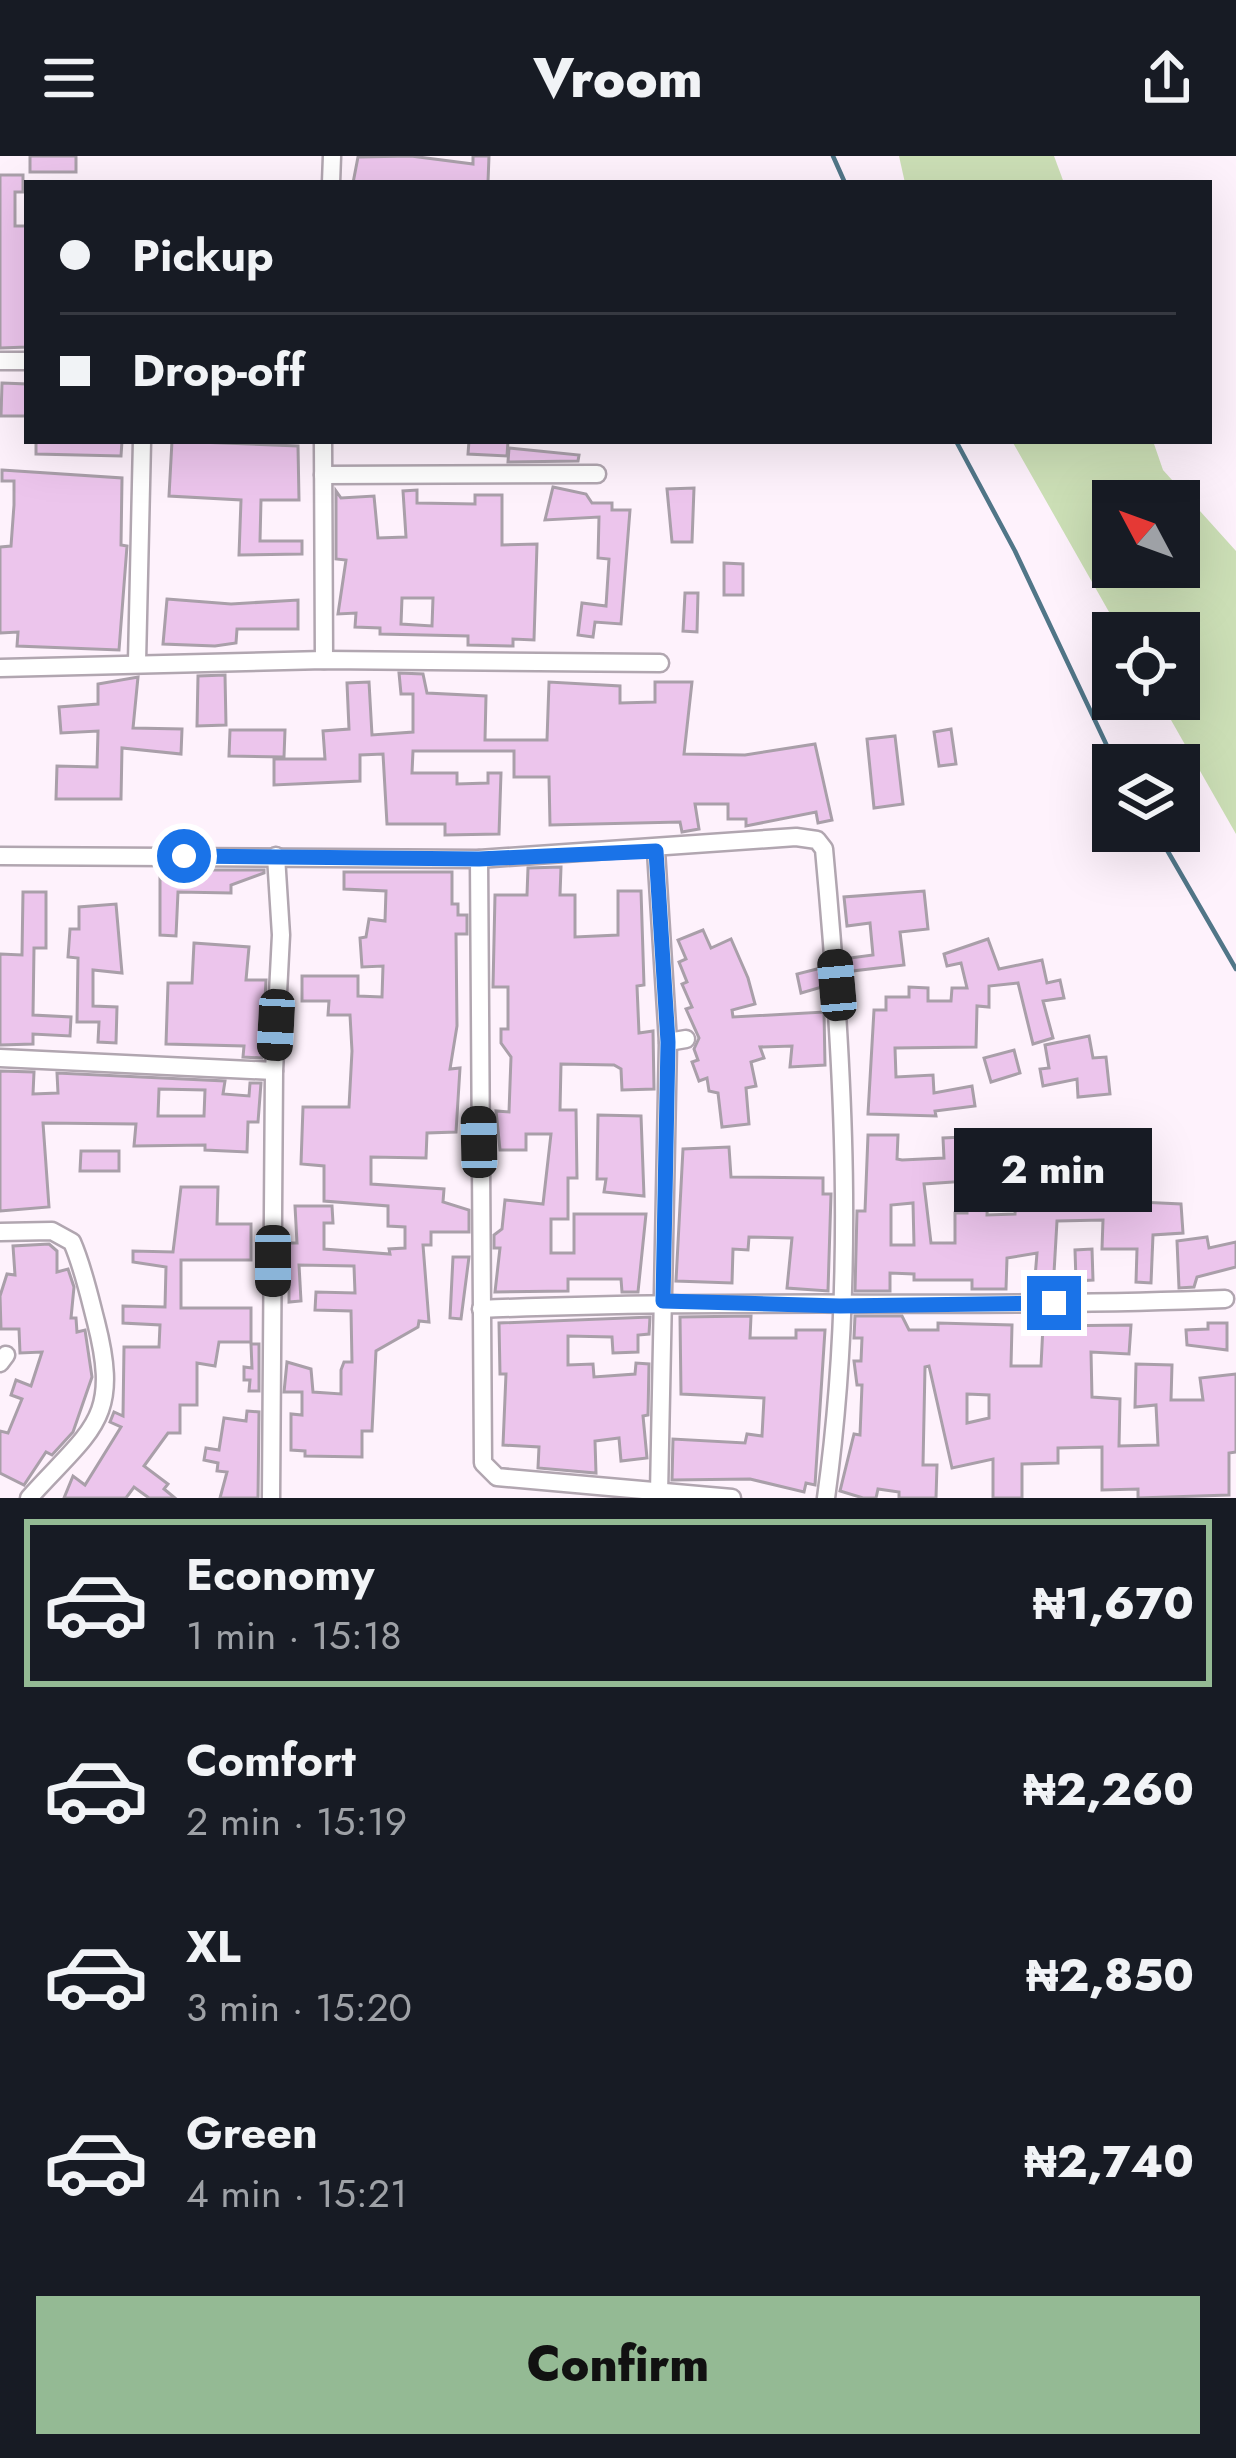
<!DOCTYPE html>
<meta charset="utf-8">
<style>
body{margin:0;font-family:Jost,sans-serif;background:#242831;color:#f1f3f6;height:100vh;display:flex;flex-direction:column;font-size:45px;white-space:nowrap}
*{box-sizing:border-box;margin:0}
p{font-size:39px;color:#9ea1a6}
.icon{flex:none;width:66px;height:66px;fill:none;stroke:currentColor;stroke-width:2;stroke-linecap:round;stroke-linejoin:round}
.map{position:relative;height:1342px;overflow:hidden}
.side{display:flex;flex-direction:column;background:#171b24;flex:1}
.side>*{flex:none}
.top-card{position:absolute;left:24px;top:24px;width:1188px;height:264px;border-radius:0px;box-shadow:0 12px 48px #0002;display:grid;align-content:center;height:264px;padding:0 36px;background:#171b24}
.needle{width:78px;rotate:311deg}
.buttons{position:absolute;left:1092px;top:324px;display:grid;gap:24px}
.buttons a{display:grid;place-items:center;width:108px;height:108px;border-radius:0px;background:#171b24;box-shadow:0 12px 48px #0002;font-size:60px}
.end{position:absolute;width:54px;height:54px;margin:-27px;border:15px solid #1a73e8;background:#fff;box-shadow:0 0 0 6px #fff}
.from{border-radius:50%}
.bubble{position:absolute;height:84px;border-radius:0px;background:#171b24;box-shadow:0 12px 48px #0002;font-size:39px;font-weight:800;line-height:84px;text-align:center}
.car{position:absolute;width:36px;height:72px;margin:-36px -18px;border-radius:15px;box-shadow:0 0 9px 3px #0007;background:linear-gradient(#222 24%,#8ab4d8 0 40%,#222 0 76%,#8ab4d8 0 86%,#222 0)}
.top-card b{display:flex;align-items:center;gap:42px;height:114px;font-size:45px}
.top-card b+b{border-top:3px solid #363941}
.top-card i{width:30px;height:30px;background:#f1f3f6}
ul{padding:21px 0 0;list-style:none}
li{display:flex;align-items:center;gap:36px;height:168px;margin:0 24px 18px;padding:0 12px;border:6px solid transparent;border-radius:0px}
li div{flex:1}
li b{display:block;font-size:45px}
li em{font-style:normal;font-weight:800}
li.on{border-color:#94ba94}
li>.icon{width:108px;height:108px;stroke-width:1.5}
.primary-button{display:flex;gap:24px;margin-top:auto;padding:24px 36px}
.primary-button a{flex:1;height:138px;border-radius:0px;background:#94ba94;color:#111;font-size:48px;font-weight:800;line-height:138px;text-align:center}
header{display:flex;justify-content:space-between;align-items:center;height:156px;padding:0 36px;background:#171b24;font-size:54px;font-weight:800}
.map>svg:first-child{display:block}
.green{fill:#ccdfb6;fill-rule:evenodd}
.lines{fill:none;stroke-linecap:round;stroke-linejoin:round}
.stream{stroke:#517688;stroke-width:4.5}
.building{fill:#ecc5ec;stroke:#a99fa9;stroke-width:3;fill-rule:evenodd}
.minor-casing{stroke:#b1a6b0;stroke-width:21}
.minor{stroke:#fff;stroke-width:16}
.route{stroke:#1a73e8;stroke-width:15}
</style>
<header><svg class="icon" aria-label="menu" viewBox="0 0 24 24"><path d="M4 6h16M4 12h16M4 18h16"/></svg>Vroom<svg class="icon" aria-label="share" viewBox="0 0 24 24"><path d="M12 15V3M7 8l5-5 5 5M5 13v7h14v-7"/></svg></header>
<div class="map">
<svg width="1236" height="1342" viewBox="0 0 1236 1342">
<rect width="100%" height="100%" fill="#fef2fc"/>
<g class="green">
<path d="M899,0H1054L1064,27H905Z"/>
<path d="M1012,285H1153L1163,314L1236,395V678L1159,543H1179V477H1121ZM1113,345H1179V411H1113Z"/>
</g>
<g class="lines">
<g class="stream">
<path d="M833,0L845,27"/>
<path d="M956,285L1015,395L1116,609"/>
<path d="M1156,675L1236,813"/>
</g>
</g>
<g class="building">
<rect x="30" y="0" width="46" height="16"/>
<path d="M411,0L473,8V0H489L488,26L353,27L358,1Z"/>
<path d="M0,19H23V36H15V70H27V191L0,192Z"/>
<path d="M2,227L27,228V260H1Z"/>
<path d="M36,285H122L121,300L36,298Z"/>
<path d="M172,285L298,290L299,344H261L260,385H302V398L239,399L241,344L169,340Z"/>
<path d="M469,285H508L507,300L468,298Z"/>
<path d="M509,292L579,299L578,305L508,306Z"/>
<path d="M2,314L122,322L121,389L127,390L119,494L17,490L18,476L0,477V391L11,390L14,349V325H2Z"/>
<path d="M553,331L586,338L592,347H612V354H630L621,468L595,466L593,481L578,479L582,447L606,450L609,403L598,402L599,361L545,364Z"/>
<path d="M694,332L692,386H672L667,333Z"/>
<path d="M417,334V347L475,348V339H502V389L537,388L534,484L513,483V490L468,489V480L380,478V472L355,471L356,457L338,458L346,404L336,403V335L341,342L374,340L378,382L406,381L403,335ZM402,442H433L432,470L401,468Z"/>
<path d="M724,407L743,408V439H724Z"/>
<path d="M685,437H698L697,476L683,475Z"/>
<path d="M167,443L231,448L298,444V473H237L236,487L215,490L163,488Z"/>
<path d="M399,517L423,518L427,537L486,540L485,584H547L549,526L620,530V547L655,546V526H692L684,598L745,599L815,588L832,664L818,667L816,656L746,670V663H728V648H695L699,673L682,676L680,666L550,669L549,621H514V595H413L412,617H457V628L488,627V617H501L499,678L445,679V668H387L383,598L360,599V625L274,629V603H325L323,575L349,573L347,527L369,526L372,579L413,576V538H401Z"/>
<path d="M225,519L226,569L197,570L198,520Z"/>
<path d="M138,521L133,572L182,573L181,598L122,592L121,643H56L57,610L97,611L98,575L61,577L59,551L98,548V528Z"/>
<path d="M951,573L956,608L939,610L934,576Z"/>
<path d="M230,574H285L284,601L229,600Z"/>
<path d="M895,580L903,648L874,652L867,583Z"/>
<path d="M561,711L560,739H575V781L618,779V735H641L644,829L637,830L639,877L653,875L654,933L622,934L621,913L614,909L561,908L560,954H576L577,1022H568V1063H551V1097H574V1058H646L638,1136H622L621,1123H568V1135L495,1136L500,1092H494V1079L502,1073L505,1044L543,1048L551,978H526V994H500L496,955L509,956L511,901L501,887V873H508V831H493L495,739H527L528,712Z"/>
<path d="M160,714H264V717L231,729V737L178,736L176,780L160,779Z"/>
<path d="M344,716H452V748H458V759H467V778H456L457,870L450,913L460,912L456,976L427,977L426,1002L371,1001V1028L444,1033L443,1046L469,1054V1076H431V1089H423L429,1166L419,1165L418,1171L376,1195L372,1275H362V1301L305,1300V1295L291,1294V1258L302,1259V1236H284L287,1206L311,1213L313,1236L341,1238V1214L344,1206H352L351,1155L315,1154L316,1136L355,1137L354,1110L299,1109L301,1145L289,1146V1087H297L295,1050H332L333,1067H324V1093L390,1098L389,1093L405,1092V1071L388,1070V1050L324,1045V1010L301,1008L303,951H349L352,895L350,859H328L329,845H302V820H358V840L382,841L383,810L362,811L360,782L366,781L369,763L385,765L386,735L344,733Z"/>
<path d="M924,735L928,773L900,776L904,809L852,815L850,802L873,799L870,767L847,770L844,741Z"/>
<path d="M23,736H46V792H34L33,859L71,861L70,880L33,878V888L0,889V798L22,799Z"/>
<path d="M116,748L122,817L93,814V850L117,851L116,887L98,886L99,866H77L78,802L68,801L70,773H79V751Z"/>
<path d="M703,774L711,792L731,783L748,822L755,848L732,854L733,861L824,856L825,909L790,911L792,890L760,891L764,902L751,906L756,930L746,932L749,968L722,971L718,937L709,935L707,922L699,925L692,906L698,904L694,893L699,882L686,853L692,851L682,828L687,826L679,806L686,803L678,784Z"/>
<path d="M988,783L999,813L1042,804L1047,827L1060,824L1064,842L1043,845L1053,882L1033,888L1018,827L989,830V851L977,850L976,891L895,892L896,921L933,919L934,937L972,930L975,950L935,955L936,960L868,958L874,854H886V841H909V831L928,832V845H951L952,832H967L961,807L947,810L944,798Z"/>
<path d="M194,787L249,791L246,824H266L262,902L243,901L244,890L166,888L168,827H192Z"/>
<path d="M821,812L822,831L801,837L797,818Z"/>
<path d="M1089,880L1093,902L1106,901L1110,938L1078,941L1077,923L1043,930L1040,913L1049,912L1045,889Z"/>
<path d="M1014,894L1020,917L991,926L984,902Z"/>
<path d="M0,915L34,916L33,938L58,937L57,917L225,925L223,938L249,940L250,927H261L258,966H248L247,996L205,994V989L134,990L136,968L43,967L49,1051L0,1055ZM159,933L205,934L204,960H158Z"/>
<path d="M598,959L641,960L644,1040L604,1036L606,1023H597Z"/>
<path d="M1019,977L1058,980L1055,1049L1098,1048L1097,985H1116L1117,1031L1109,1032L1110,1054H1141L1140,1046L1181,1048L1183,1077L1153,1079L1151,1127L1136,1126L1137,1093H1102L1103,1064L1057,1065L1053,1134H1034L1037,1097L1007,1102L1006,1133H972V1124H914V1118L890,1117V1135H855L857,1055H865L868,979H898L897,1003L902,1004L944,1002L943,982L964,981L966,1008H989L987,1059L1015,1058ZM967,1025V1057H955V1087H931L924,1028ZM913,1047L914,1089H891V1049Z"/>
<path d="M729,991L731,1021L823,1022V1038H831L828,1135L787,1132L792,1082L749,1081L748,1094L733,1093L732,1127L676,1125L683,993Z"/>
<path d="M81,995H119V1015H80Z"/>
<path d="M181,1031H218L217,1068H251V1104H181V1152H251V1186H219L215,1210L197,1207V1249H180V1277H168L144,1310L168,1328L164,1333L175,1342H149L134,1331L126,1342H64L73,1320L85,1329L121,1271L110,1266L114,1256L123,1260L124,1191H159L160,1169L123,1167V1150L165,1151L166,1111L133,1106V1095L173,1096Z"/>
<path d="M1207,1081L1209,1092L1236,1086V1111L1197,1121L1194,1131L1179,1132L1177,1085Z"/>
<path d="M49,1088L57,1095V1116L68,1113L74,1131L71,1162H76L77,1176L85,1174L92,1221L73,1276L52,1299L46,1296L24,1329L0,1317V1275L8,1277L22,1243L11,1239L16,1224L31,1230L42,1196L20,1197L19,1173H1L0,1140L7,1118L15,1119L13,1090Z"/>
<path d="M1092,1093L1093,1124L1076,1125L1075,1094Z"/>
<path d="M453,1101H469L461,1163L450,1162Z"/>
<path d="M751,1160L750,1182H796V1174H825L815,1329L806,1327L804,1336L750,1323L672,1324L673,1283L745,1287L747,1278L762,1280L764,1242L681,1238L680,1161Z"/>
<path d="M855,1160H902L909,1174H938V1167L1012,1169L1011,1210H1041L1043,1170L1131,1169L1129,1198L1091,1196L1092,1241L1120,1243L1119,1290L1158,1289L1156,1249L1135,1251L1136,1208L1172,1209L1171,1244H1203L1200,1222L1236,1218V1296L1229,1297V1339L1138,1342V1333L1102,1334V1291L1058,1292V1307L1022,1308V1342H993V1303L952,1312L929,1210L925,1211L923,1309H937L936,1342H899V1336L878,1333L876,1342H863L840,1335L854,1278L860,1279L862,1229H857L854,1205H861L862,1182H854ZM967,1238L989,1239V1262L967,1267Z"/>
<path d="M650,1161L649,1178L638,1179V1196L613,1197L612,1181L568,1180V1209L593,1208L594,1221L635,1218L636,1207L649,1208L648,1259L643,1260L647,1302L621,1305L619,1282L595,1285L596,1317L538,1312L539,1291L503,1289L506,1218H500L499,1167Z"/>
<path d="M1208,1167H1227V1194L1187,1189L1186,1174L1208,1173Z"/>
<path d="M251,1188H259V1235H249L250,1224H244V1211L252,1212Z"/>
<path d="M247,1255L259,1256L258,1342H220L227,1316L217,1315L218,1307L204,1304L206,1292L219,1294L224,1262L246,1265Z"/>
</g>
<g class="lines">
<defs>
<g id="minor">
<path d="M331,27L332,0"/>
<path d="M0,205H27"/>
<path d="M323,285L324,504"/>
<path d="M323,319L597,318"/>
<path d="M137,506L142,285"/>
<path d="M0,512L324,504L660,507"/>
<path d="M656,695L668,886L659,1338"/>
<path d="M0,700L479,703L796,681L817,684L824,693C844,908 856,1127 826,1342"/>
<path d="M479,703L483,1307L497,1321L732,1342"/>
<path d="M668,886L686,883"/>
<path d="M0,902L274,915"/>
<path d="M0,1076L52,1075L72,1086C83,1111 89,1139 96,1166C121,1264 92,1272 29,1342"/>
<path d="M481,1153C729,1142 977,1153 1225,1143"/>
<path d="M0,1207L6,1199"/>
<path d="M271,1342L274,915L281,779L276,700"/>
</g>
</defs>
<use href="#minor" class="minor-casing"/>
<use href="#minor" class="minor"/>
</g>
<g class="lines">
<path class="route" d="M184,700L479,703L656,695L668,886L663,1145L840,1150L1054,1147"/>
</g>
</svg>
<div class="buttons">
<a><svg class="needle" viewBox="-14 -14 28 28"><path d="M0-13l5 13h-10z" fill="#e53935"/><path d="M0 13l5-13h-10z" fill="#9ea1a6"/></svg></a>
<a><svg class="icon" aria-label="locate" viewBox="0 0 24 24"><circle cx="12" cy="12" r="6"/><path d="M12 2v4M12 18v4M2 12h4M18 12h4"/></svg></a>
<a><svg class="icon" aria-label="layers" viewBox="0 0 24 24"><path d="M12 4l9 5-9 5-9-5zM3 14l9 5 9-5"/></svg></a>
</div>
<i class="end from" style="left:184px;top:700px"></i>
<i class="end" style="left:1054px;top:1147px"></i>
<div class="bubble" style="left:954px;top:972px;width:198px">2 min</div>
<i class="car" style="left:837px;top:829px;rotate:355deg"></i>
<i class="car" style="left:276px;top:869px;rotate:183deg"></i>
<i class="car" style="left:479px;top:986px;rotate:359deg"></i>
<i class="car" style="left:273px;top:1105px;rotate:180deg"></i>
<div class="top-card">
<b><i class="from"></i>Pickup</b>
<b><i></i>Drop-off</b>
</div>
</div>
<section class="side">
<ul>
<li class="on"><svg class="icon" aria-label="car" viewBox="0 0 24 24"><path d="M5 17H2v-5l4-1 3-4h7l3 4 3 1v5h-3M9 17h6M6 11h13"/><circle cx="7" cy="17" r="2"/><circle cx="17" cy="17" r="2"/></svg><div><b>Economy</b><p>1 min · 15:18</p></div><em>₦1,670</em></li>
<li><svg class="icon" aria-label="car" viewBox="0 0 24 24"><path d="M5 17H2v-5l4-1 3-4h7l3 4 3 1v5h-3M9 17h6M6 11h13"/><circle cx="7" cy="17" r="2"/><circle cx="17" cy="17" r="2"/></svg><div><b>Comfort</b><p>2 min · 15:19</p></div><em>₦2,260</em></li>
<li><svg class="icon" aria-label="car" viewBox="0 0 24 24"><path d="M5 17H2v-5l4-1 3-4h7l3 4 3 1v5h-3M9 17h6M6 11h13"/><circle cx="7" cy="17" r="2"/><circle cx="17" cy="17" r="2"/></svg><div><b>XL</b><p>3 min · 15:20</p></div><em>₦2,850</em></li>
<li><svg class="icon" aria-label="car" viewBox="0 0 24 24"><path d="M5 17H2v-5l4-1 3-4h7l3 4 3 1v5h-3M9 17h6M6 11h13"/><circle cx="7" cy="17" r="2"/><circle cx="17" cy="17" r="2"/></svg><div><b>Green</b><p>4 min · 15:21</p></div><em>₦2,740</em></li>
</ul>
<div class="primary-button"><a>Confirm</a></div>
</section>
